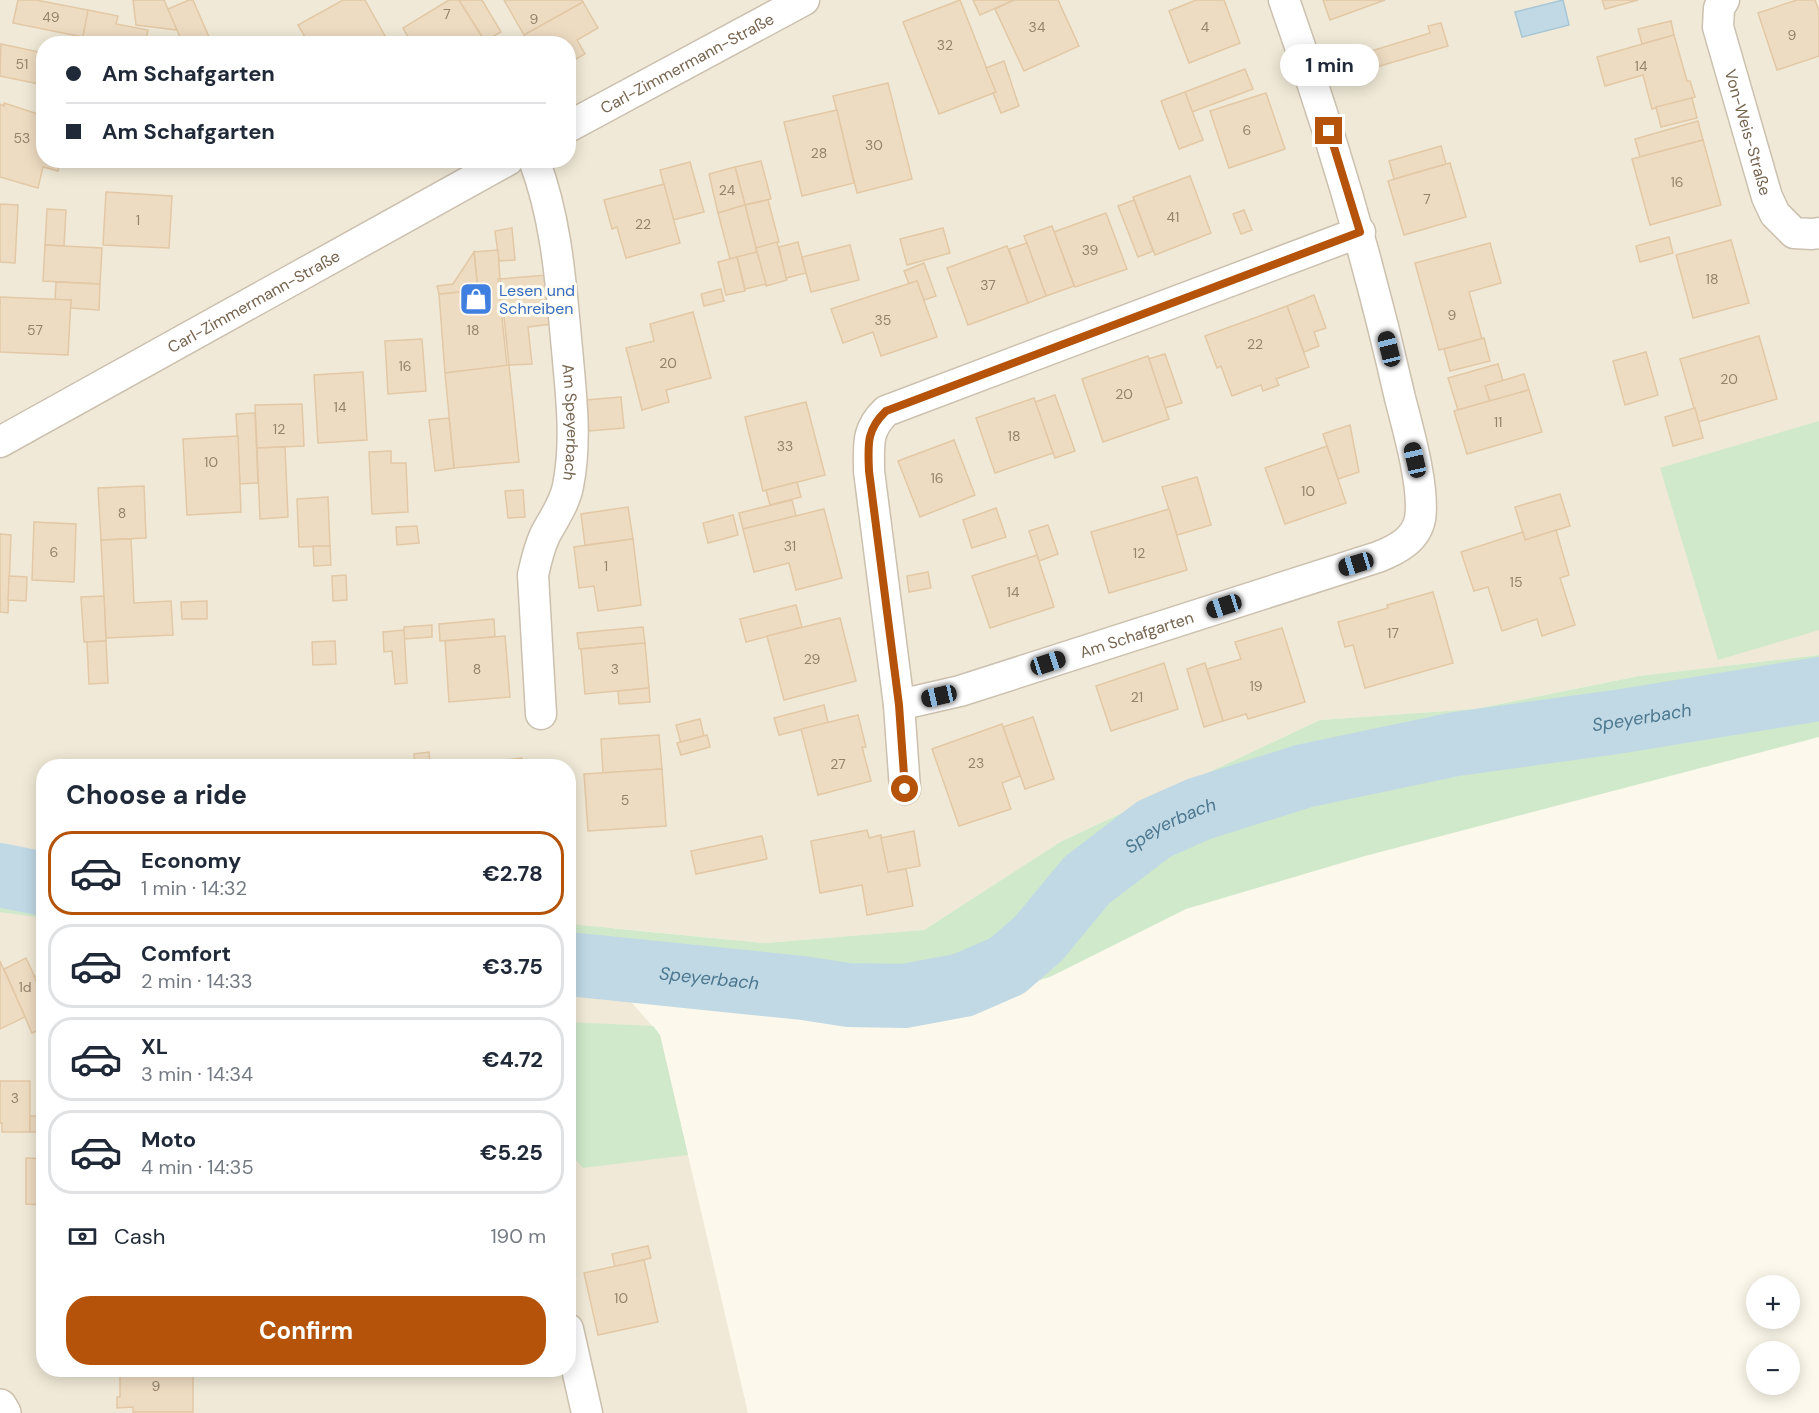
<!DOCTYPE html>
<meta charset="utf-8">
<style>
body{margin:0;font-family:"DM Sans",sans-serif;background:#f2f2f3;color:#1f2937;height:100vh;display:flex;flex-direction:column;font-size:22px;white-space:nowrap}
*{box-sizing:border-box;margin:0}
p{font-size:20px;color:#747a83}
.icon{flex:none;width:33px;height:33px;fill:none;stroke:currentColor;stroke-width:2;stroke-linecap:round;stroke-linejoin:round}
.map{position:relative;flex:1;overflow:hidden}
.details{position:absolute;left:36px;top:759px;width:540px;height:618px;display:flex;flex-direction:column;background:#fff;border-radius:24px;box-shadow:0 3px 15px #0003}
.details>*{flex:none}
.banner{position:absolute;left:36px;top:36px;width:540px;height:132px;border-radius:24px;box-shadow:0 3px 15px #0003;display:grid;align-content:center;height:132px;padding:0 30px;background:#fff}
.tools{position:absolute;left:1746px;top:1275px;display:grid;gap:12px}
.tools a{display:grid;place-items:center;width:54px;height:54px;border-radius:50%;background:#fff;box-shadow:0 3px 15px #0003;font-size:30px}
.end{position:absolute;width:27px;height:27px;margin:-14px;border:8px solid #b45309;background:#fff;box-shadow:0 0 0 3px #fff}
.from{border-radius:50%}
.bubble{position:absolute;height:42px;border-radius:21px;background:#fff;box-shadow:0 3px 15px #0003;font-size:20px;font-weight:700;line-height:42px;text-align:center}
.car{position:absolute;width:18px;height:36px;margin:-18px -9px;border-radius:8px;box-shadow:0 0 4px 2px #0007;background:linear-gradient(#222 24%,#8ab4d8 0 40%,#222 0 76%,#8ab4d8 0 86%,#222 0)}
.banner b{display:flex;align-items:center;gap:21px;height:57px;font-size:22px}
.banner b+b{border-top:2px solid #e0e1e3}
.banner i{width:15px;height:15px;background:#1f2937}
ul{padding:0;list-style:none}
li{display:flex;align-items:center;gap:18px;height:84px;margin:0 12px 9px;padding:0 18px;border:3px solid #e0e1e3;border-radius:24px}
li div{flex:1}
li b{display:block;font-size:22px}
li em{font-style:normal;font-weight:700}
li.current{border-color:#b45309}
li>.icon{width:54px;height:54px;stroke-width:1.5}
h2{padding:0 30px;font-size:27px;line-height:72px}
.pay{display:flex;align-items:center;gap:15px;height:66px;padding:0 30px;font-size:22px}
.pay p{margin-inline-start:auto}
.primary-button{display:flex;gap:12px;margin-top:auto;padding:12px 30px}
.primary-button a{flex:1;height:69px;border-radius:24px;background:#b45309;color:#fff;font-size:24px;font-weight:700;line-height:69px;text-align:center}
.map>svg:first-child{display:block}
.residential{fill:#f0e9d7;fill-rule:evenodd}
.green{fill:#d0e9ca}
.water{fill:#c0d9e5;stroke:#a7c6d6;stroke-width:1.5}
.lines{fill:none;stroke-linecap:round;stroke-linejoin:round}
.river{stroke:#c0d9e5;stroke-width:64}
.building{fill:#eedcc2;stroke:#e2c8a5;stroke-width:1.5}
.street-casing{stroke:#ccc0ae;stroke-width:33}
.secondary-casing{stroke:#ccbfaa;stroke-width:36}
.street{stroke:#fff;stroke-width:30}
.secondary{stroke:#fff;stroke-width:33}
.route{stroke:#b45309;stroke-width:8}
.labels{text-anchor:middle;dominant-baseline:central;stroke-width:6;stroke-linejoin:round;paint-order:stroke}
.number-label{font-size:14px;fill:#94826c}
.street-label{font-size:16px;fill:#76644f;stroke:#fefcf2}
.shop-label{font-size:16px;fill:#366cbe;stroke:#fefcf2;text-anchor:start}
.water-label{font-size:18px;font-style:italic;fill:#4c778f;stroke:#fefcf2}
</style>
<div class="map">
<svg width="1819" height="1413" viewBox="0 0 1819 1413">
<rect width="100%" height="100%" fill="#fcf8eb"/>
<path class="residential" d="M0,0H1819V655L1639,676L1475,709L1320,720L1060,842L924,930L765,943L613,928L626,996L660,1035L748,1413H0ZM44,44H568V160H44ZM44,766H568V1370H44Z"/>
<g class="green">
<path d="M1819,421V630L1718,660L1660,468Z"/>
<path d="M1819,655V737L1365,856L1186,909L1050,977L916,1016L796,1019L569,989V924L765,943L924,930L1060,842L1320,720L1475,709L1639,676Z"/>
<path d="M0,856L43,863V918L0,912Z"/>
<path d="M569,1022L653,1026L660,1035L688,1155L583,1168L574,1158L569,1124Z"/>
</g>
<path class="water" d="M1563,0L1569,25L1522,37L1515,12Z"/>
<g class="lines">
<g class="river">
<path d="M0,875L44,884"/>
<path id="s1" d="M568,964L803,988L848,995L904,996L963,985L1007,966L1039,938L1087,880L1154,829L1199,809L1304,776L1456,744L1616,722L1819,689"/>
</g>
</g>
<g class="building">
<path d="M18,0H36L88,10L83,37L13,23Z"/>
<path d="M133,0H164L177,30L136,25Z"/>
<path d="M189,0H193L212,44H183L168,9Z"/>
<path d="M343,0H365L385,36L372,44H309L298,25Z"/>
<path d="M449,0H459L484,40L478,44H412L403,28Z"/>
<path d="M459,0H482L501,32L485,41Z"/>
<path d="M504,0H582L583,2L524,35Z"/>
<path d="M960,0L996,92L939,114L903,22Z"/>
<path d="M973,0H1014L980,15Z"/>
<path d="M1014,0H1058L1079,46L1024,71L995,9Z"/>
<path d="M1196,0H1224L1240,43L1189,63L1169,11Z"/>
<path d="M1323,0H1385L1330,20Z"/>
<path d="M1602,0H1638L1605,9Z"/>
<path d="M1797,0H1815L1819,11V56L1777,70L1758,13Z"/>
<path d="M583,2L598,28L577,40L585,54L569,63L568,44H528L524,35Z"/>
<path d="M88,10L118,16L116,24L148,30L145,44H117L83,37Z"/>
<path d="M1671,21L1674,35L1642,44L1638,29Z"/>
<path d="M1441,23L1448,46L1373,68L1368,52L1430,33L1428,26Z"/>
<path d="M1674,35L1687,81H1690L1695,97L1652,109L1643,75L1605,86L1597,57Z"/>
<path d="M1,44L44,53V85L0,76Z"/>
<path d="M1004,61L1019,106L1001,113L993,93L996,92L986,68Z"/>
<path d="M1245,69L1253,89L1192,112L1185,92Z"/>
<path d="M888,83L912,179L857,193L833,96Z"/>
<path d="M1185,92L1203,140L1179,149L1161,101Z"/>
<path d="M1266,93L1285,149L1229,168L1210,111Z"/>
<path d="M1692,98L1697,118L1661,127L1656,107Z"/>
<path d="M4,103L44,116V160H61L58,171L43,167L38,188L0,177V104L4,106Z"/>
<path d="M837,110L854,183L802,196L784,122Z"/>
<path d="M1698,121L1703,140L1640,157L1635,139Z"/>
<path d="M1703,140L1721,205L1650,225L1632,159Z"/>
<path d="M1441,146L1446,164L1394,179L1389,161Z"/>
<path d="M761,161L771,199L745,205L735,167Z"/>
<path d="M690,162L704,212L673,220L660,170Z"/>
<path d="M1450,163L1466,217L1404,235L1388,181Z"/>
<path d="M735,167L745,205L718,213L709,174Z"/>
<path d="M1190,176L1211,233L1155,255L1133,197Z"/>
<path d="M664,184L680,243L626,258L617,227L612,229L604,200Z"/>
<path d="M106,192L172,196L169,248L103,245Z"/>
<path d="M768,200L779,242L756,248L745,205Z"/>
<path d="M1134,200L1153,251L1138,257L1118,206Z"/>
<path d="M0,204L18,205L15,263L0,262Z"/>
<path d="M745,205L757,252L730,259L718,213Z"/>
<path d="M47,209L66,210L64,246L45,245Z"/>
<path d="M1244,210L1252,230L1241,234L1233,214Z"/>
<path d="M1106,213L1127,269L1075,287L1054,232Z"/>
<path d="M1052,226L1074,286L1046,296L1024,236Z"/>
<path d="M512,228L515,260L499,261L495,231Z"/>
<path d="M943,228L950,253L907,265L900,239Z"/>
<path d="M1669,237L1673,253L1640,262L1636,246Z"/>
<path d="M1731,240L1749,303L1693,318L1676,255Z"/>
<path d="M777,242L787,280L766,286L756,248Z"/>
<path d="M798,242L806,273L786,278L779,247Z"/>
<path d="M1027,243L1046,296L1028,303L1009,249Z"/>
<path d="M1490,243L1501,283L1469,292L1482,339L1439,350L1415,263Z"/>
<path d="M45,245L102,248L100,284L43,281Z"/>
<path d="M850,245L859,280L811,292L802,257Z"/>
<path d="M1007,246L1028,303L968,325L947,268Z"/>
<path d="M498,250L500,279H498L507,366L445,373L439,294L478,290L474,252Z"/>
<path d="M474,252L478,290L439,294L437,286L453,284Z"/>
<path d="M757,252L766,284L745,289L737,257Z"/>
<path d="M737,257L745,291L726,295L718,262Z"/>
<path d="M924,263L936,296L924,300L917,281L909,284L904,271Z"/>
<path d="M547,275L552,324L528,327L532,364L509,365L500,279Z"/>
<path d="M917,281L937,337L881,356L873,332L843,343L831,309Z"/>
<path d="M56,282L100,284L99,310L70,308L71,300H55Z"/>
<path d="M721,289L724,301L704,306L701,294Z"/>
<path d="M1314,295L1326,328L1314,332L1319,346L1304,352L1287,306Z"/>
<path d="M0,297L71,300L68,355L0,352Z"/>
<path d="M1287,306L1309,367L1276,379L1279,385L1263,391L1261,385L1232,396L1221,366L1217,368L1205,336Z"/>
<path d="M693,312L711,378L666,390L669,402L642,410L626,348L654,341L650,324Z"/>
<path d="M1759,336L1777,399L1698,422L1680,359Z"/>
<path d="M1484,338L1490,361L1450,371L1444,349Z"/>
<path d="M422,339L426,391L388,394L385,341Z"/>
<path d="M1646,352L1658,395L1625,405L1613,361Z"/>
<path d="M1165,354L1182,403L1165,408L1148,359Z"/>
<path d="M1148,356L1169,419L1103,442L1082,379Z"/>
<path d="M1498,364L1503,381L1485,386L1490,401L1458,410L1448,378Z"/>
<path d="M509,365L519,462L454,468L445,373Z"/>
<path d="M363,372L367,440L318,443L314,375Z"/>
<path d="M1524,374L1529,390L1490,401L1485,386Z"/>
<path d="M1529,390L1542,432L1467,454L1454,411Z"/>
<path d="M1055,395L1075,451L1055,458L1035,402Z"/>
<path d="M621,397L624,428L589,431L586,400Z"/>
<path d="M1034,398L1053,453L995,473L976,418Z"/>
<path d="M806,402L825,475L763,491L745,417Z"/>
<path d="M302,404L304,446L257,448L255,405Z"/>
<path d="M1695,408L1703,438L1673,446L1665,417Z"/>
<path d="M255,413L258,483L240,484L236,414Z"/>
<path d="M449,418L454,468L435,471L429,420Z"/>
<path d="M1350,425L1359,472L1338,479L1323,434Z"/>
<path d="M238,436L241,512L187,515L183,439Z"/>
<path d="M954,440L975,495L920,517L898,461Z"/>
<path d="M1327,446L1346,503L1285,524L1265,468Z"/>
<path d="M285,447L288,517L260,519L257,448Z"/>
<path d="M391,451V463H406L408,512L372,514L369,452Z"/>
<path d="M1197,477L1211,525L1177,535L1162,487Z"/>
<path d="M797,482L801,497L770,505L766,490Z"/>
<path d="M144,486L146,538L101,540L98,488Z"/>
<path d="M523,490L525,517L508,518L505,491Z"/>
<path d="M1560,494L1570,526L1525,540L1515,507Z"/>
<path d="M328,497L330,546L299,547L297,499Z"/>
<path d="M792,500L796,516L743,529L739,513Z"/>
<path d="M628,507L633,539L585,545L581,514Z"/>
<path d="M996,508L1006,537L972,548L963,520Z"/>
<path d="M824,509L842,578L796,590L789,563L754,572L743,529Z"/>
<path d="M1169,509L1187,570L1109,593L1091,532Z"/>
<path d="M733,515L738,535L708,543L703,523Z"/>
<path d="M34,522L76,524L74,582L32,580Z"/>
<path d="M1048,525L1058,554L1039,561L1029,531Z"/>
<path d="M417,526L419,543L397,545L396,527Z"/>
<path d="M1556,530L1569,575L1560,578L1575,625L1542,636L1537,619L1502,631L1488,587L1474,591L1461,552L1523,532L1525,540Z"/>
<path d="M0,534L11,535L8,613L0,612Z"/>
<path d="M131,539L134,603L171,601L173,635L106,638L101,540Z"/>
<path d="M633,539L641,605L598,611L594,586L579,588L574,547Z"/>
<path d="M313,546H330L331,565L314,566Z"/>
<path d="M1037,555L1054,607L990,628L972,576Z"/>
<path d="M928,572L931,588L909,592L907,576Z"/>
<path d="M346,575L347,600L333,601L332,576Z"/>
<path d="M9,576L27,577L26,601L8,600Z"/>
<path d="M1433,592L1453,663L1365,688L1353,645L1345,647L1338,622L1388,608L1387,605Z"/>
<path d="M104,596L106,641L84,642L81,597Z"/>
<path d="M207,601V619H182L181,602Z"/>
<path d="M796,605L802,627L746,642L740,619Z"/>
<path d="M840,618L856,681L784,700L767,636Z"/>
<path d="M494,619L495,637L440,641L439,624Z"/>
<path d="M432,625V637L404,639V627Z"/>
<path d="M643,627L645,643L579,649L577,633Z"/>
<path d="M1282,628L1305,702L1248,719L1246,714L1223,721L1207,669L1241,659L1235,642Z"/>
<path d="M404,630L407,683L395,684L392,651L384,652L383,632Z"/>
<path d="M505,636L510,697L449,702L445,641Z"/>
<path d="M106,641L108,683L89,684L87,642Z"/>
<path d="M335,641L336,664L313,665L312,642Z"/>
<path d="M645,643L649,688L585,694L581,649Z"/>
<path d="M1164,663L1178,709L1111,731L1096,686Z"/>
<path d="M1205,663L1223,721L1204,727L1187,669Z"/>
<path d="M649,688L650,702L619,704L618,691Z"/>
<path d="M824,705L828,723L779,735L774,718Z"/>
<path d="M858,715L866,747H862L871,781L818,795L801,729Z"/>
<path d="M1033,717L1054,779L1025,789L1003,727Z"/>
<path d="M700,719L704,736L681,743L676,725Z"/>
<path d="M1002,724L1020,776L1002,783L1011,809L959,826L932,749Z"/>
<path d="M659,735L662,769L603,773L601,739Z"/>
<path d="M707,735L710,747L681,755L677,743Z"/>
<path d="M429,752L430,766H415L414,754Z"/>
<path d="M522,758V766H506L505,760Z"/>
<path d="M505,760L506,766H430Z"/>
<path d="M662,769L666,826L588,831L584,774Z"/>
<path d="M867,830L869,838L881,835L888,872L906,869L913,906L867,915L862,885L820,893L811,841Z"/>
<path d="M914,831L920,866L888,872L881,838Z"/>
<path d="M762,836L767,859L696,874L691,851Z"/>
<path d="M26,958L44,997V1028L32,1033L4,969Z"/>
<path d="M0,961L25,1017L0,1029Z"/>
<path d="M44,973V997L34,977Z"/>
<path d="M0,1081H30V1132H2V1123H0Z"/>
<rect x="30" y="1116" width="14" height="16"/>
<path d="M26,1158L44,1159V1205L26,1204Z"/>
<path d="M648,1246L651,1258L615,1267L612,1254Z"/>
<path d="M644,1260L658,1322L598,1335L584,1273Z"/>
<path d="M81,1370H193V1412H133V1407L117,1408V1397H120V1375H81Z"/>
<rect x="338" y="1370" width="29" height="5"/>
</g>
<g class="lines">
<defs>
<g id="street">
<path id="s2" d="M1724,0L1719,8L1718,27L1767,197L1775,214L1794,233L1812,234L1819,233"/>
<path id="s3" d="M568,127L804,0"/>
<path id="s4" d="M534,160C557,220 561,286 567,349C571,394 577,441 568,486C565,503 553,520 545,535C539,548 536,561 533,575L541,714"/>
<path id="s5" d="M0,442L508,160"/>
<path id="s6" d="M899,705L960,691L1378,557C1396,550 1416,540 1420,519C1425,488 1408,429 1400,398C1369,261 1331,132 1284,0"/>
<path d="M905,789L899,705L869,471C869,445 866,430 886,411L1360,232"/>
<path d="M568,1329L587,1413"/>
</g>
<path id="secondary" d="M0,1406L4,1413"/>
</defs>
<use href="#street" class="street-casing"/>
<use href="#secondary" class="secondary-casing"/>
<use href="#street" class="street"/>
<use href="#secondary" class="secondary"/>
</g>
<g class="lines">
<path class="route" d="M905,789L899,705L869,471C868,445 866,430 886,411L1360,232L1329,131"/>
</g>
<defs>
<symbol id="shop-square" viewBox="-11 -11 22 22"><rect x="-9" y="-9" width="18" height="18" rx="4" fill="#3f7fe0" stroke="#fefcf2"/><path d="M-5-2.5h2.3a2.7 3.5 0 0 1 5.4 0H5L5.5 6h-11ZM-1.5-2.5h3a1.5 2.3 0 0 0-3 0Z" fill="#fff"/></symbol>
</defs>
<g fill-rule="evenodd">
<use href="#shop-square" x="457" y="280" width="38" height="38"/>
</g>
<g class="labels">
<g class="number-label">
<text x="447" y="14">7</text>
<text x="51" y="17">49</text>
<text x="534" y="19">9</text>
<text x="1037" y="27">34</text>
<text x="1205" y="27">4</text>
<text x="1792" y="35">9</text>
<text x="945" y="45">32</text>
<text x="22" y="64">51</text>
<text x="1641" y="66">14</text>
<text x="1247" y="130">6</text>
<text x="22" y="138">53</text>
<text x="874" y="145">30</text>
<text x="819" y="153">28</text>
<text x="1677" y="182">16</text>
<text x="727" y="190">24</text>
<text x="1427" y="199">7</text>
<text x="1173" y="217">41</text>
<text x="138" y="220">1</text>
<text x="643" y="224">22</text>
<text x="1090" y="250">39</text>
<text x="1712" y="279">18</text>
<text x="988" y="285">37</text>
<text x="1452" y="315">9</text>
<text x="883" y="320">35</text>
<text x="35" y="330">57</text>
<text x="473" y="330">18</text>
<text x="1255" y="344">22</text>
<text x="668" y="363">20</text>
<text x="405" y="366">16</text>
<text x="1729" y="379">20</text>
<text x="1124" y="394">20</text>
<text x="340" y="407">14</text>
<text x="1498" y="422">11</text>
<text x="279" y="429">12</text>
<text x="1014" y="436">18</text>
<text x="785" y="446">33</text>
<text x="211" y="462">10</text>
<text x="937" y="478">16</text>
<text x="1308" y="491">10</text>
<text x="122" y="513">8</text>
<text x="790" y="546">31</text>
<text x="54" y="552">6</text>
<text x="1139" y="553">12</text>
<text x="606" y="566">1</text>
<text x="1516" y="582">15</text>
<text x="1013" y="592">14</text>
<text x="1393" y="633">17</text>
<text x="812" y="659">29</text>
<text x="477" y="669">8</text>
<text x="615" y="669">3</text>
<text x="1256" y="686">19</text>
<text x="1137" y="697">21</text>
<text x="976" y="763">23</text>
<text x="838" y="764">27</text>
<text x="625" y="800">5</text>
<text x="25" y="987">1d</text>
<text x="15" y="1098">3</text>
<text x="621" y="1298">10</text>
<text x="156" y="1386">9</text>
</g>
<g class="street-label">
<text stroke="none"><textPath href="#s3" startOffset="135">Carl-Zimmermann-Straße</textPath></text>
<text stroke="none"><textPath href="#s2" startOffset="138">Von-Weis-Straße</textPath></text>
<text stroke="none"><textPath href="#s5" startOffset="290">Carl-Zimmermann-Straße</textPath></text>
<text stroke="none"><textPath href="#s4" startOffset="266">Am Speyerbach</textPath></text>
<text stroke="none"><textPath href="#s6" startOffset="248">Am Schafgarten</textPath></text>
</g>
<g class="shop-label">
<text x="499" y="290">Lesen und<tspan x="499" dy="18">Schreiben</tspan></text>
</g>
<g class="water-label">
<text stroke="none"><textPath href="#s1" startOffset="1150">Speyerbach</textPath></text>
<text stroke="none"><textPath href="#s1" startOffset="664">Speyerbach</textPath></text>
<text stroke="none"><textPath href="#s1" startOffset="142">Speyerbach</textPath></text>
</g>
</g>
</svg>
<div class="tools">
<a>+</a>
<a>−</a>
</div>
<i class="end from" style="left:905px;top:789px"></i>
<i class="end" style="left:1329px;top:131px"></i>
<div class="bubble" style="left:1280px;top:44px;width:99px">1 min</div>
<i class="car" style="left:1389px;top:349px;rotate:346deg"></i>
<i class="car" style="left:1415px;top:460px;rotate:347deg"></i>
<i class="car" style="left:1356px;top:564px;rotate:253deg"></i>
<i class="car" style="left:1224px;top:606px;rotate:252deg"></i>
<i class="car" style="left:1048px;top:663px;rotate:72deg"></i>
<i class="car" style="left:939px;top:696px;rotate:257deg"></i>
<div class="banner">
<b><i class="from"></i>Am Schafgarten</b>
<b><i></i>Am Schafgarten</b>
</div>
<section class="details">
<h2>Choose a ride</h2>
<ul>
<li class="current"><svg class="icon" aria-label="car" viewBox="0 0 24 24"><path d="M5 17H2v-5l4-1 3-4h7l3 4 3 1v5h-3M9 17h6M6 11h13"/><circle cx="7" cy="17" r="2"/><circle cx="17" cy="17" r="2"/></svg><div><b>Economy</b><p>1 min · 14:32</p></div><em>€2.78</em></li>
<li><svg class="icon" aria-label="car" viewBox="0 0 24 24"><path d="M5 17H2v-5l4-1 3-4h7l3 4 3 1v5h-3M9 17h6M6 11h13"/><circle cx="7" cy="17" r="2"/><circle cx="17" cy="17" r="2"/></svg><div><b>Comfort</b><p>2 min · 14:33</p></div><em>€3.75</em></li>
<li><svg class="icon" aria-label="car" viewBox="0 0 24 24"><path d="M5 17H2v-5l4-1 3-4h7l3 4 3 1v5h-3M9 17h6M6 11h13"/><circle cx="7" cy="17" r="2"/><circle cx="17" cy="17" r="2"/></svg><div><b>XL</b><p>3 min · 14:34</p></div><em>€4.72</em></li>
<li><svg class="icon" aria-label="car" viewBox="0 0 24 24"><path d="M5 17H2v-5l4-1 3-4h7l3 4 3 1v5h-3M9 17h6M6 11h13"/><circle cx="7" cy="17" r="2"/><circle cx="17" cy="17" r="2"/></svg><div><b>Moto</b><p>4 min · 14:35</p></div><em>€5.25</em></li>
</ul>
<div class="pay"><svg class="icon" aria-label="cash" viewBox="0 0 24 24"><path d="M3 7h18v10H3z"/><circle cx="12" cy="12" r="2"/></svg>Cash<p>190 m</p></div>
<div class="primary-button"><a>Confirm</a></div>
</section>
</div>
